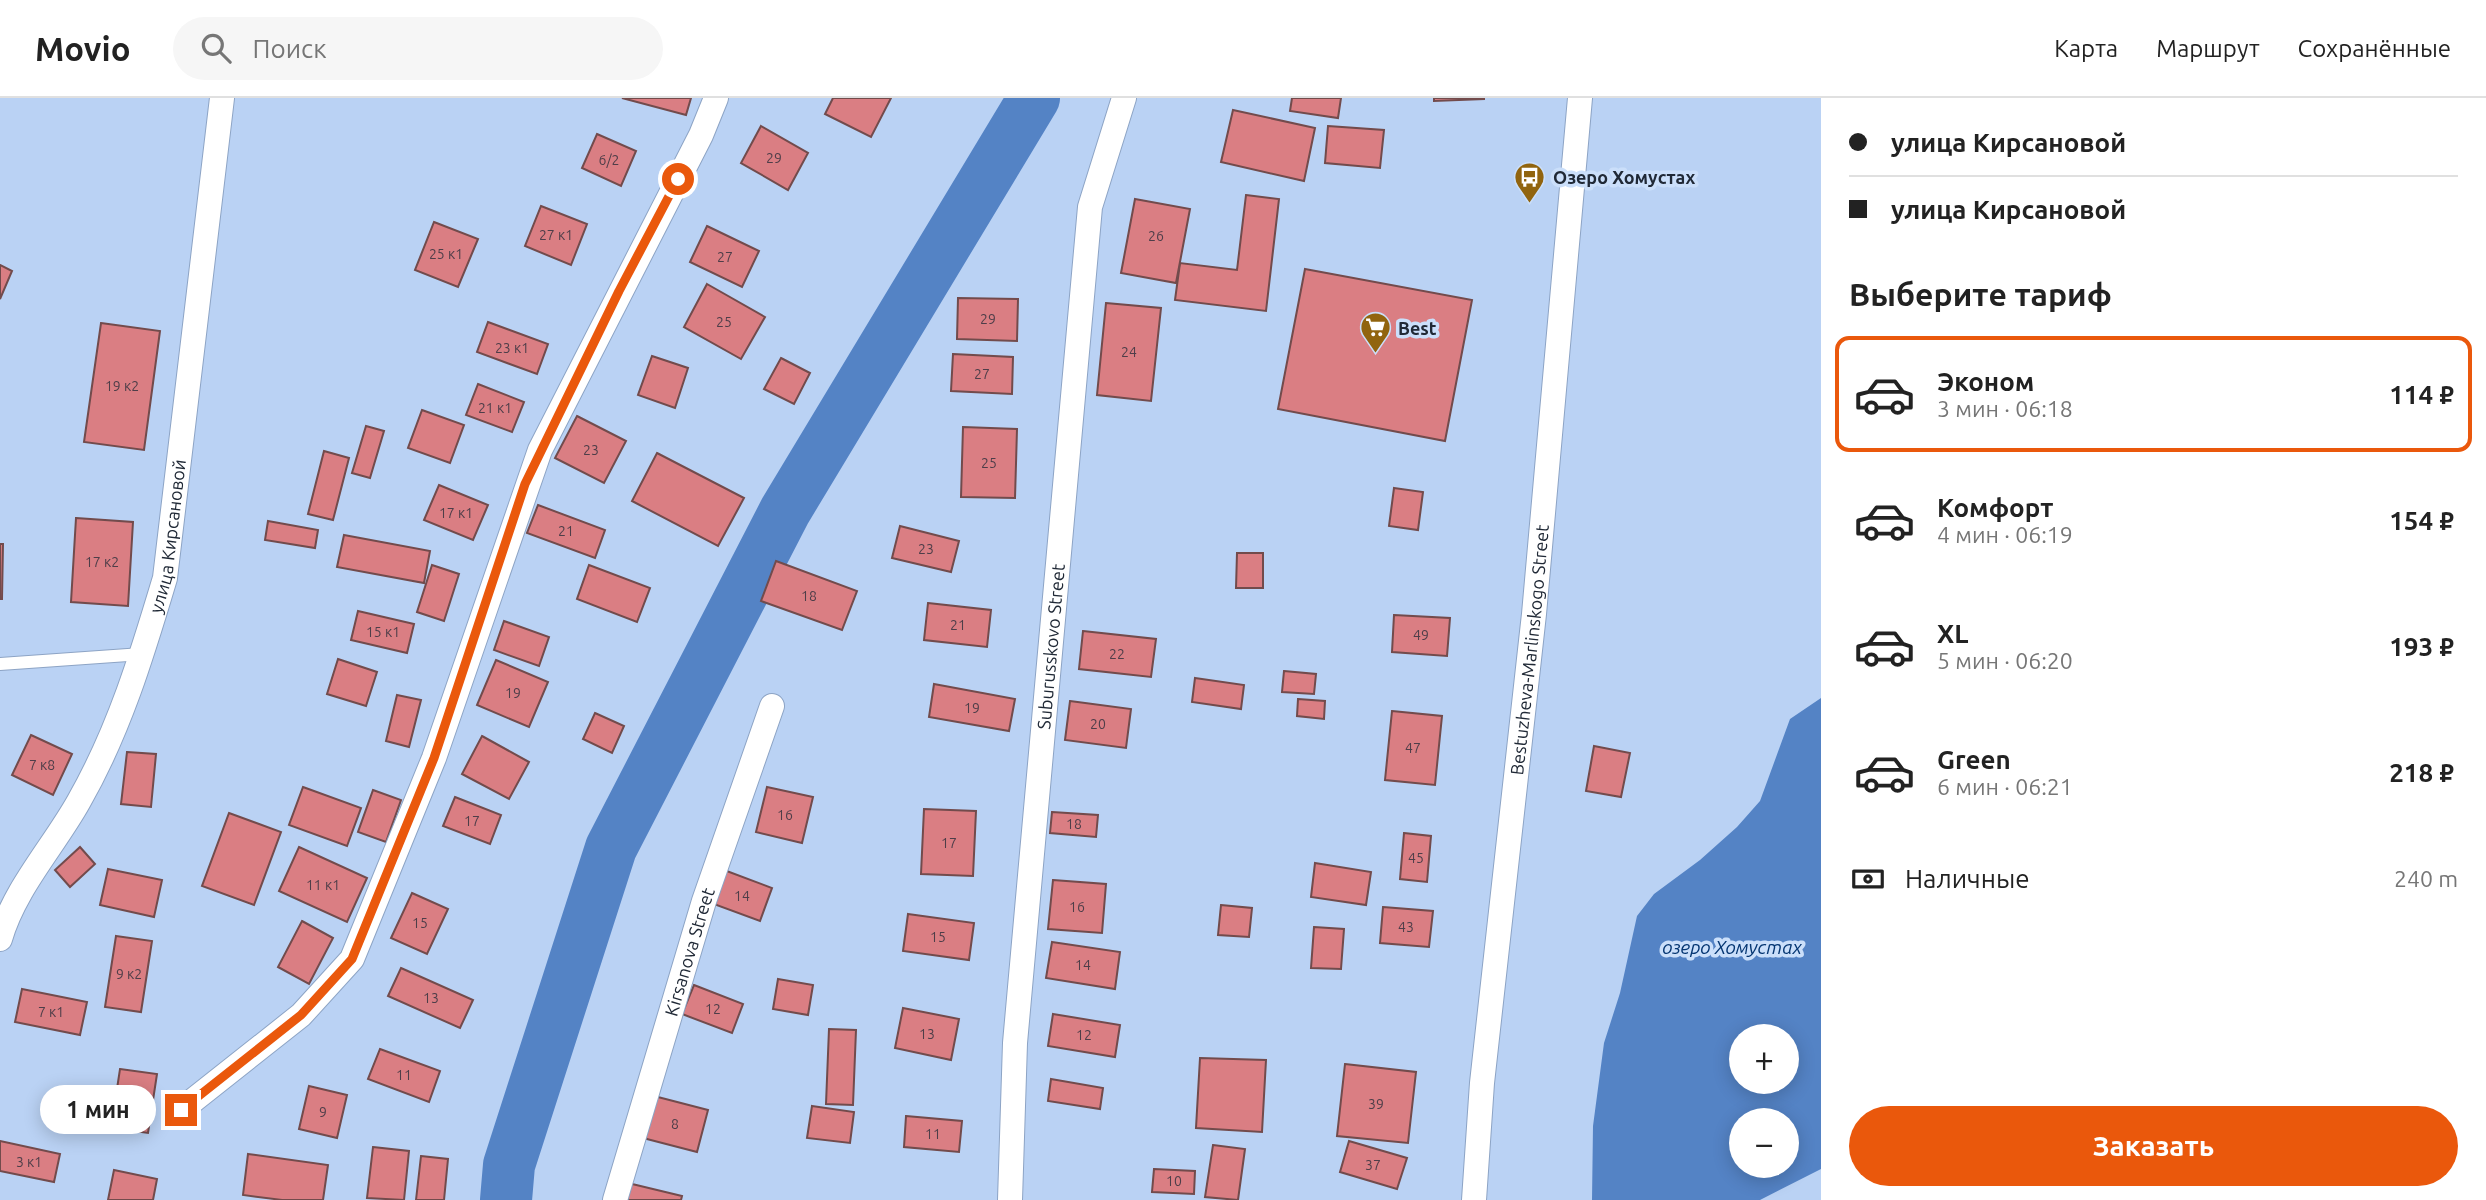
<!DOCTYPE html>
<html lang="ru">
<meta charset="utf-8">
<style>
body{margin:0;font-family:Ubuntu,sans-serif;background:#f6f6f6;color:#222;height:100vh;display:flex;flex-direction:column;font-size:26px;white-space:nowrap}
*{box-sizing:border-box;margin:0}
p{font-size:23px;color:#767676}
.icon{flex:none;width:38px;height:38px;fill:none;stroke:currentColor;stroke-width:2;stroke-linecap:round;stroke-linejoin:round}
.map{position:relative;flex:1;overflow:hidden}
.side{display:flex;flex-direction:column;background:#fff;width:665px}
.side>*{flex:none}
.top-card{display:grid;align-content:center;height:154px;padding:0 28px;background:#fff}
.controls{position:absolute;left:1729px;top:926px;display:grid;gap:14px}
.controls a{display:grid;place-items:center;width:70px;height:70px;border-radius:50%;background:#fff;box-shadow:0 4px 18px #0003;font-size:35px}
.end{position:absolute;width:32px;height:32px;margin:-16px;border:9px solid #ea580c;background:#fff;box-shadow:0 0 0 4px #fff}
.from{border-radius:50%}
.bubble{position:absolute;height:49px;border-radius:24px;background:#fff;box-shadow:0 4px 18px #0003;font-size:23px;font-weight:600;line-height:49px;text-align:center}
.top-card b{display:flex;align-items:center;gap:24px;height:66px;font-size:26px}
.top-card b+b{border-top:2px solid #e0e0e0}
.top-card i{width:18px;height:18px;background:#222}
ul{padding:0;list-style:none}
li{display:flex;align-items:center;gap:21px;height:116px;margin:0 14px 10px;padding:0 14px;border:4px solid transparent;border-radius:14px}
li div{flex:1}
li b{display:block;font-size:26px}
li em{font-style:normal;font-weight:600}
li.current{border-color:#ea580c}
li>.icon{width:63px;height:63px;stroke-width:1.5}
h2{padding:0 28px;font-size:32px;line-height:84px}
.pay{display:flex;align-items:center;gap:18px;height:77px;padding:0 28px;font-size:26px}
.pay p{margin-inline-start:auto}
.action{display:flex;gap:14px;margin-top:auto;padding:14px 28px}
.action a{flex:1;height:80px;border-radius:42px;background:#ea580c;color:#fff;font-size:28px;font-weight:600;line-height:80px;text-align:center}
header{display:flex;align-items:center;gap:42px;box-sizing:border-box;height:98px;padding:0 35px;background:#fff;border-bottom:2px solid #e0e0e0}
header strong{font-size:33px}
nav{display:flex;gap:38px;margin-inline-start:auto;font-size:24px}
.search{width:490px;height:63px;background:#f6f6f6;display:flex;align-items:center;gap:18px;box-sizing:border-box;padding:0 24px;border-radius:38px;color:#767676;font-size:26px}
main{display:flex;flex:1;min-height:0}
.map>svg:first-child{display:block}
.water{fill:#5483c5;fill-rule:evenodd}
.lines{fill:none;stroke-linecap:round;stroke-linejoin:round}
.river{stroke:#5483c5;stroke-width:52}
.building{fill:#da7e83;stroke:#724b4c;stroke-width:2}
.service-casing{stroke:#8da4c5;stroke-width:14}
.minor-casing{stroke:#8da4c5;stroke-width:26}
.service{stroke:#fff;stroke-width:12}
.minor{stroke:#fff;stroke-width:24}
.route{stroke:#ea580c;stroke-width:9}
.labels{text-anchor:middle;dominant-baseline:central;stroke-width:7;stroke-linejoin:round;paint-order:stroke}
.number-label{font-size:14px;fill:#4e3e49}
.poi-label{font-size:18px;font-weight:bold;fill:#202936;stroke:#cbdffa;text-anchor:start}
.street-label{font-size:18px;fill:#202936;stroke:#cbdffa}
.water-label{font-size:19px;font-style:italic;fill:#053672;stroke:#cbdffa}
</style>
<header>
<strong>Movio</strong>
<div class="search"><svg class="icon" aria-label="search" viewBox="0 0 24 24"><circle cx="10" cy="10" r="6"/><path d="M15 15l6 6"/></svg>Поиск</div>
<nav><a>Карта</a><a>Маршрут</a><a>Сохранённые</a></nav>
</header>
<main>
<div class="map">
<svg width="1821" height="1102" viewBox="0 0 1821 1102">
<rect width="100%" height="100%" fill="#bad2f4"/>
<path class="water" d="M1821,600V1071L1760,1102H1592L1593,1028L1604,945L1620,895L1637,818L1654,796L1700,762L1737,729L1760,703L1790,621ZM1741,938H1787V984H1741ZM1741,1022H1787V1068H1741Z"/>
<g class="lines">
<path class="river" d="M506,1102L509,1067L611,750L785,413L1034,0"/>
</g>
<g class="building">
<path d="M622,0H691L686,17Z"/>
<path d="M833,0H891L871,39L825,16Z"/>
<path d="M1292,0H1341L1338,20L1290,13Z"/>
<path d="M1434,0H1484V1L1434,3Z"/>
<path d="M1233,12L1315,30L1304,83L1221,64Z"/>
<path d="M761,28L808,55L788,92L741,65Z"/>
<path d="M1328,28L1384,32L1380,70L1325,65Z"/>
<path d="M597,36L636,53L621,88L582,70Z"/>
<path d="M1246,97L1279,101L1266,213L1175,202L1180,165L1237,172Z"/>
<path d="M1135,101L1190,111L1176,185L1121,175Z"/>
<path d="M541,108L587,126L571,167L525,148Z"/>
<path d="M434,124L478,141L458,189L415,172Z"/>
<path d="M707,128L759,153L742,189L690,164Z"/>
<path d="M0,167L12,173L0,201Z"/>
<path d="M1305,171L1472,202L1445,343L1278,311Z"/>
<path d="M707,186L765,219L741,261L684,229Z"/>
<path d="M958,200L1018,201L1017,243L957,241Z"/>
<path d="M1106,205L1161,210L1151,303L1097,297Z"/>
<path d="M488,224L548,246L537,276L477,254Z"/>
<path d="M101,225L160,233L144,352L84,344Z"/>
<path d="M953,256L1013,259L1012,296L951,293Z"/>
<path d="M652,258L688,270L675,310L638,297Z"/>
<path d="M781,260L810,275L794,306L764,291Z"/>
<path d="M478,286L524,304L512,334L466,317Z"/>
<path d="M422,312L464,327L450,365L408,350Z"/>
<path d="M577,318L626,343L604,385L555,360Z"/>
<path d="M366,328L384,333L370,380L352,375Z"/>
<path d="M963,329L1017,331L1015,400L961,399Z"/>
<path d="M324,353L349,360L333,422L308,416Z"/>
<path d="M657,355L744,400L718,448L632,403Z"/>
<path d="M439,387L488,407L473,442L424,422Z"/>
<path d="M1394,390L1423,394L1418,432L1389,428Z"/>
<path d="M538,407L605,432L595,460L527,435Z"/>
<path d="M76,420L133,424L128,508L71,504Z"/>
<path d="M268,423L318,432L315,450L265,442Z"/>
<path d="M900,428L959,443L951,474L892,460Z"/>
<path d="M344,437L430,453L424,485L337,469Z"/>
<path d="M0,446H3L2,501H0Z"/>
<path d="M1237,455H1263V490H1236Z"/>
<path d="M776,463L857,493L842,532L761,503Z"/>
<path d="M432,467L459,476L444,523L417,514Z"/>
<path d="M589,467L650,490L637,524L577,501Z"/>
<path d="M928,505L991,512L987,549L924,542Z"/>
<path d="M358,513L414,526L407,555L351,542Z"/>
<path d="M1394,517L1450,520L1447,558L1392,554Z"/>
<path d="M504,523L549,539L539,568L494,552Z"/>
<path d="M1083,533L1156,541L1151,579L1079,571Z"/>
<path d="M338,561L377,574L366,608L327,596Z"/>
<path d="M496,562L548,584L529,629L477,607Z"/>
<path d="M1284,573L1316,576L1314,596L1282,594Z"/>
<path d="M1195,580L1244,587L1241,611L1192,604Z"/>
<path d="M934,586L1015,601L1009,633L929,619Z"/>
<path d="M397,597L421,602L409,649L386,643Z"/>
<path d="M1298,601L1325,603L1324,621L1297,618Z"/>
<path d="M1070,603L1131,611L1126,650L1065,642Z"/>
<path d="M1392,613L1442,618L1435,687L1385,682Z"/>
<path d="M595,615L624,628L612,655L583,641Z"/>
<path d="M31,637L72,656L53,697L12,677Z"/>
<path d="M482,638L529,664L509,701L462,676Z"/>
<path d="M1594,648L1630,655L1621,699L1586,693Z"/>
<path d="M127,654L156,656L151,709L121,706Z"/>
<path d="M303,689L361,710L347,748L289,727Z"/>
<path d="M767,689L813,699L802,745L756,734Z"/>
<path d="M373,692L401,702L386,744L358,734Z"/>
<path d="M455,699L501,717L490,746L443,728Z"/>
<path d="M924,711L976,713L973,778L921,776Z"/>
<path d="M1052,714L1098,717L1096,739L1050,735Z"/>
<path d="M229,715L281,734L254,807L202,788Z"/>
<path d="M1404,735L1431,738L1427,784L1400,781Z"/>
<path d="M80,749L95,766L70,789L55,772Z"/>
<path d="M299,749L367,780L347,824L279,793Z"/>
<path d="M1315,765L1371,774L1366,807L1311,799Z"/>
<path d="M108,771L162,782L154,819L100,807Z"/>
<path d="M724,772L772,790L760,823L711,805Z"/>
<path d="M1053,782L1106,786L1102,835L1048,831Z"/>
<path d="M412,795L448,811L427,856L391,840Z"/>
<path d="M1221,807L1252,810L1249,839L1218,837Z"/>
<path d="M1383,809L1433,813L1429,849L1380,845Z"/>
<path d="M908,816L974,825L969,862L903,853Z"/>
<path d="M302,823L333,840L309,886L278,869Z"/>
<path d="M1314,829L1344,831L1341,871L1311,870Z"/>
<path d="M116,838L152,843L141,914L105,909Z"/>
<path d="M1052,844L1120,854L1115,891L1046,880Z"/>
<path d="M401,870L473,902L460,930L388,898Z"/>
<path d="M778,881L813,887L808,917L773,911Z"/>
<path d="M694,887L743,906L732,935L682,916Z"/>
<path d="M22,891L87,904L80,937L15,924Z"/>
<path d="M903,910L959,921L951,962L895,950Z"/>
<path d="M1053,916L1120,927L1115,959L1048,948Z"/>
<path d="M829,931L856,932L853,1007L826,1006Z"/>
<path d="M380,951L440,973L429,1004L368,981Z"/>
<path d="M1200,960L1266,962L1262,1034L1196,1030Z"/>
<path d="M1345,966L1416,974L1408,1045L1337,1038Z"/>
<path d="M120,971L157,976L148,1035L111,1030Z"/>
<path d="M1051,981L1103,990L1100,1011L1048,1003Z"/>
<path d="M309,988L347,997L337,1040L299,1031Z"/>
<path d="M654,998L708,1012L697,1054L643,1040Z"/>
<path d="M812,1008L854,1014L850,1045L807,1040Z"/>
<path d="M906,1018L962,1023L959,1054L904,1049Z"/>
<path d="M0,1043L60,1056L54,1084L0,1073Z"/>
<path d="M1349,1043L1407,1060L1397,1091L1340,1074Z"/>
<path d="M1213,1047L1245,1051L1238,1102L1205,1099Z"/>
<path d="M373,1049L409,1053L404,1102L367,1100Z"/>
<path d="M248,1056L328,1067L323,1102H282L243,1097Z"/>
<path d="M421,1058L448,1061L444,1102H416Z"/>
<path d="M1154,1071L1195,1073L1194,1096L1152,1094Z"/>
<path d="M114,1072L157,1081L153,1102H108Z"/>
<path d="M628,1085L682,1098L681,1102H624Z"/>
</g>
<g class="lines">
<defs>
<path id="service" d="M0,566L142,556"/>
<g id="minor">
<path id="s1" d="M0,841C14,791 54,748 79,703C119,633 142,557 165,480L222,0"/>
<path d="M181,1012L301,917L352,861L434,660L540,352L701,37L716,0"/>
<path id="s2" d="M615,1102L704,803L772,608"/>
<path id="s3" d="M1010,1102L1015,945L1090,109L1124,0"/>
<path id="s4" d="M1474,1102L1482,985L1534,516L1580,0"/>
</g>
</defs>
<use href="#service" class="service-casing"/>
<use href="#minor" class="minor-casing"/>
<use href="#service" class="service"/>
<use href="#minor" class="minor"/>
</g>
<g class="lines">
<path class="route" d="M181,1012L301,917L352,861L434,660L525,386L619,193L678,81"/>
</g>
<defs>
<symbol id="bus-pin" viewBox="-11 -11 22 30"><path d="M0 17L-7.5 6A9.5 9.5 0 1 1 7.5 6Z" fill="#91640e" stroke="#cbdffa"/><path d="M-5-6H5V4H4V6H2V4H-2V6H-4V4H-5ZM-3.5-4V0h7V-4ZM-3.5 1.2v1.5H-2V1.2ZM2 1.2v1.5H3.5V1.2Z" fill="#fff"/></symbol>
<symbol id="supermarket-pin" viewBox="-11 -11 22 30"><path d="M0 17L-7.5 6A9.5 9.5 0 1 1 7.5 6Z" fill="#91640e" stroke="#cbdffa"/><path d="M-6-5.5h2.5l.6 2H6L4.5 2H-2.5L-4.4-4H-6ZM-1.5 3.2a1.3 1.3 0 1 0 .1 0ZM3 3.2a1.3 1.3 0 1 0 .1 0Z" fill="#fff"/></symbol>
</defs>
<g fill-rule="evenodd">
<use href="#bus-pin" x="1512" y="62" width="35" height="47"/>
<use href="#supermarket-pin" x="1358" y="212" width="35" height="47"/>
</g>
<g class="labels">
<g class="number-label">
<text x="774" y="60">29</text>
<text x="609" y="62">6/2</text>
<text x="556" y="137">27 к1</text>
<text x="1156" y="138">26</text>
<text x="446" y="156">25 к1</text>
<text x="725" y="159">27</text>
<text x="988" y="221">29</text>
<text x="724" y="224">25</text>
<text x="512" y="250">23 к1</text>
<text x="1129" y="254">24</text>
<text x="982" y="276">27</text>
<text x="122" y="288">19 к2</text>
<text x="495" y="310">21 к1</text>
<text x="591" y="352">23</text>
<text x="989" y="365">25</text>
<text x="456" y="415">17 к1</text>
<text x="566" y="433">21</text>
<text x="926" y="451">23</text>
<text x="102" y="464">17 к2</text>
<text x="809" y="498">18</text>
<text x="958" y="527">21</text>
<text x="383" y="534">15 к1</text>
<text x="1421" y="537">49</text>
<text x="1117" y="556">22</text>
<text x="513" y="595">19</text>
<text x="972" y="610">19</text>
<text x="1098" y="626">20</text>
<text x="1413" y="650">47</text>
<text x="42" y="667">7 к8</text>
<text x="785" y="717">16</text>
<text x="472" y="723">17</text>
<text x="1074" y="726">18</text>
<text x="949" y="745">17</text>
<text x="1416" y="760">45</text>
<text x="323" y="787">11 к1</text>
<text x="742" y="798">14</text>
<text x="1077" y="809">16</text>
<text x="420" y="825">15</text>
<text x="1406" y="829">43</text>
<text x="938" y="839">15</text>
<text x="1083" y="867">14</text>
<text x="129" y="876">9 к2</text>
<text x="431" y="900">13</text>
<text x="713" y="911">12</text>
<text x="51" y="914">7 к1</text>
<text x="927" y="936">13</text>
<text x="1084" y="937">12</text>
<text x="404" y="977">11</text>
<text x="1376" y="1006">39</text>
<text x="323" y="1014">9</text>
<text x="675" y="1026">8</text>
<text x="933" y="1036">11</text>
<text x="29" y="1064">3 к1</text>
<text x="1373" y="1067">37</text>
<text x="1174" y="1083">10</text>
</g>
<g class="poi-label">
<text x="1553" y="79">Озеро Хомустах</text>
<text x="1398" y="230">Best</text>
</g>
<g class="street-label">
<text stroke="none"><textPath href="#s1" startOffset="441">улица Кирсановой</textPath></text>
<text stroke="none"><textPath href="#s3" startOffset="555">Suburusskovo Street</textPath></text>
<text stroke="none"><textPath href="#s4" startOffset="553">Bestuzheva-Marlinskogo Street</textPath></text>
<text stroke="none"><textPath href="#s2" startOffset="259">Kirsanova Street</textPath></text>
</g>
<g class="water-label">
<text x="1732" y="849">озеро Хомустах</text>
</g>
</g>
</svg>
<div class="controls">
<a>+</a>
<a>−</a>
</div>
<i class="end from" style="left:678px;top:81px"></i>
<i class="end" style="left:181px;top:1012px"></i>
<div class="bubble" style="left:40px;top:987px;width:116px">1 мин</div>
</div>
<section class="side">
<div class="top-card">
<b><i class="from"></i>улица Кирсановой</b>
<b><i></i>улица Кирсановой</b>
</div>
<h2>Выберите тариф</h2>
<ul>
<li class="current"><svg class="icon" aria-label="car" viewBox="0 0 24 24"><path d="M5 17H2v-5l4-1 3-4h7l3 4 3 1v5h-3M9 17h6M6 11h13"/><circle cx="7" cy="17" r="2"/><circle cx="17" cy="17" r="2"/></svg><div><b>Эконом</b><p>3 мин · 06:18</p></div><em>114 ₽</em></li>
<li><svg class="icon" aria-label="car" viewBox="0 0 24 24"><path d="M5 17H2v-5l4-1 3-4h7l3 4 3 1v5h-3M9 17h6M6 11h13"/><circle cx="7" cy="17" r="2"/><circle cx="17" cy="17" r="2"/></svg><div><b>Комфорт</b><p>4 мин · 06:19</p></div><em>154 ₽</em></li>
<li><svg class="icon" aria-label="car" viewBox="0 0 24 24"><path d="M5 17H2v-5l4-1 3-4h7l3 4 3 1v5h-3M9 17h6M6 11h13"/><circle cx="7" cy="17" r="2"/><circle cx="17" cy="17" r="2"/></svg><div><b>XL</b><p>5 мин · 06:20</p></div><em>193 ₽</em></li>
<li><svg class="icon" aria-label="car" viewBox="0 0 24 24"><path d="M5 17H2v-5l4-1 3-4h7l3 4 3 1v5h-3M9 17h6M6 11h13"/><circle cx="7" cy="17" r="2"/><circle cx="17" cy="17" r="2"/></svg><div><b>Green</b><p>6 мин · 06:21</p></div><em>218 ₽</em></li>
</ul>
<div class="pay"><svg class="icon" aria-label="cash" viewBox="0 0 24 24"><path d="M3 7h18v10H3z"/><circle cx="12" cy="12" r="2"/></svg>Наличные<p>240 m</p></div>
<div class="action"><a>Заказать</a></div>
</section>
</main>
